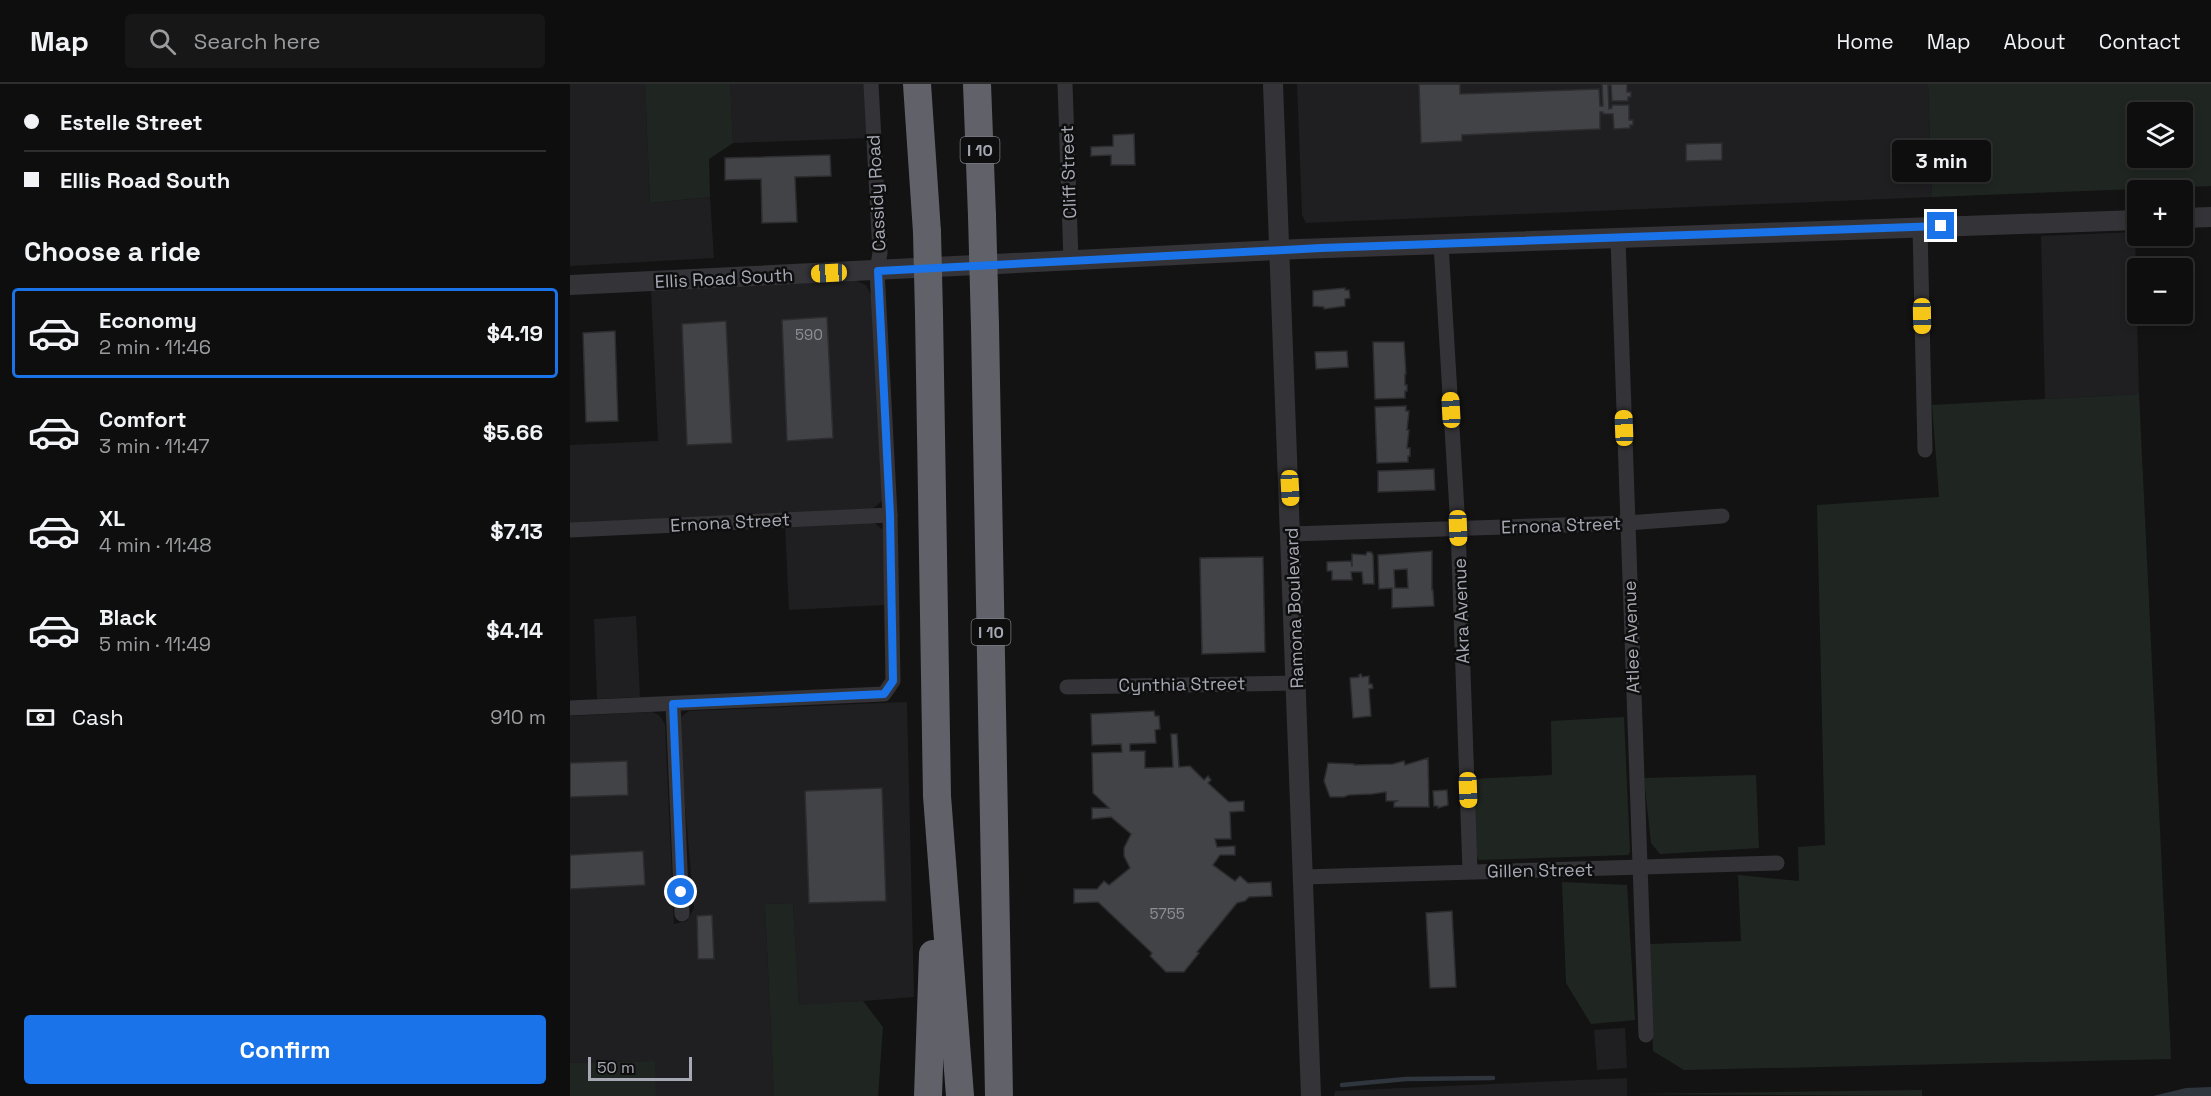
<!DOCTYPE html>
<meta charset="utf-8">
<style>
body{margin:0;font-family:"Space Grotesk",sans-serif;background:#171718;color:#f1f3f6;height:100vh;display:flex;flex-direction:column;font-size:22px;white-space:nowrap}
*{box-sizing:border-box;margin:0}
p{font-size:20px;color:#9b9c9e}
.icon{flex:none;width:33px;height:33px;fill:none;stroke:currentColor;stroke-width:2;stroke-linecap:round;stroke-linejoin:round}
.map{position:relative;flex:1;overflow:hidden}
.panel{display:flex;flex-direction:column;background:#0e0e0f;width:570px}
.panel>*{flex:none}
.hud{display:grid;align-content:center;height:132px;padding:0 24px;background:#0e0e0f}
.tools{position:absolute;left:1557px;top:18px;display:grid;gap:12px}
.tools a{display:grid;place-items:center;width:66px;height:66px;border-radius:6px;background:#0e0e0f;box-shadow:0 3px 9px #0003,0 0 0 2px #2e2e2f;font-size:30px}
.scale{position:absolute;left:18px;bottom:15px;width:104px;box-sizing:border-box;padding-left:6px;border:3px solid #a6a8b3;border-top:0;font-size:16px;line-height:21px;white-space:nowrap;color:#a6a8b3;-webkit-text-stroke:4px #0e0e0f;paint-order:stroke}
.end{position:absolute;width:27px;height:27px;margin:-14px;border:8px solid #1a73e8;background:#fff;box-shadow:0 0 0 3px #fff}
.from{border-radius:50%}
.bubble{position:absolute;height:42px;border-radius:6px;background:#0e0e0f;box-shadow:0 3px 9px #0003,0 0 0 2px #2e2e2f;font-size:20px;font-weight:700;line-height:42px;text-align:center}
.car{position:absolute;width:18px;height:36px;margin:-18px -9px;border-radius:8px;box-shadow:0 0 4px 2px #0007;background:linear-gradient(#f5c518 24%,#345 0 40%,#f5c518 0 76%,#345 0 86%,#f5c518 0)}
.hud b{display:flex;align-items:center;gap:21px;height:57px;font-size:22px}
.hud b+b{border-top:2px solid #2e2e2f}
.hud i{width:15px;height:15px;background:#f1f3f6}
ul{padding:0;list-style:none}
li{display:flex;align-items:center;gap:18px;height:90px;margin:0 12px 9px;padding:0 12px;border:3px solid transparent;border-radius:6px}
li div{flex:1}
li b{display:block;font-size:22px}
li em{font-style:normal;font-weight:700}
li.on{border-color:#1a73e8}
li>.icon{width:54px;height:54px;stroke-width:1.5}
h2{padding:0 24px;font-size:27px;line-height:72px}
.pay{display:flex;align-items:center;gap:15px;height:66px;padding:0 24px;font-size:22px}
.pay p{margin-inline-start:auto}
.primary-button{display:flex;gap:12px;margin-top:auto;padding:12px 24px}
.primary-button a{flex:1;height:69px;border-radius:6px;background:#1a73e8;color:#fff;font-size:24px;font-weight:700;line-height:69px;text-align:center}
header{display:flex;align-items:center;gap:36px;box-sizing:border-box;height:84px;padding:0 30px;background:#0e0e0f;border-bottom:2px solid #2e2e2f}
header strong{font-size:28px}
nav{display:flex;gap:33px;margin-inline-start:auto;font-size:21px}
.search{width:420px;height:54px;background:#171718;display:flex;align-items:center;gap:15px;box-sizing:border-box;padding:0 21px;border-radius:6px;color:#9b9c9e;font-size:22px}
main{display:flex;flex:1;min-height:0}
.map>svg:first-child{display:block}
.built{fill:#1f1f21}
.green{fill:#1f2621;fill-rule:evenodd}
.water{fill:#2f363d}
.lines{fill:none;stroke-linecap:round;stroke-linejoin:round}
.stream{stroke:#2f363d;stroke-width:4.5}
.building{fill:#424347;stroke:#2d2d30;stroke-width:1.5;fill-rule:evenodd}
.minor{stroke:#343438;stroke-width:15}
.tertiary{stroke:#343438;stroke-width:20}
.motorway{stroke:#616269;stroke-width:28}
.motorway-bridge{stroke:#616269;stroke-width:28}
.route{stroke:#1a73e8;stroke-width:8}
.labels{text-anchor:middle;dominant-baseline:central;stroke-width:5;stroke-linejoin:round;paint-order:stroke}
.number-label{font-size:15px;fill:#8d8f98}
.shield{fill:#0e0e0f;stroke:#787a82;stroke-width:1.5}
.shield-label{font-size:16px;font-weight:bold;fill:#a6a8b3}
.street-label{font-size:18px;fill:#a6a8b3;stroke:#0e0e0f}
</style>
<header>
<strong>Map</strong>
<div class="search"><svg class="icon" aria-label="search" viewBox="0 0 24 24"><circle cx="10" cy="10" r="6"/><path d="M15 15l6 6"/></svg>Search here</div>
<nav><a>Home</a><a>Map</a><a>About</a><a>Contact</a></nav>
</header>
<main>
<section class="panel">
<div class="hud">
<b><i class="from"></i>Estelle Street</b>
<b><i></i>Ellis Road South</b>
</div>
<h2>Choose a ride</h2>
<ul>
<li class="on"><svg class="icon" aria-label="car" viewBox="0 0 24 24"><path d="M5 17H2v-5l4-1 3-4h7l3 4 3 1v5h-3M9 17h6M6 11h13"/><circle cx="7" cy="17" r="2"/><circle cx="17" cy="17" r="2"/></svg><div><b>Economy</b><p>2 min · 11:46</p></div><em>$4.19</em></li>
<li><svg class="icon" aria-label="car" viewBox="0 0 24 24"><path d="M5 17H2v-5l4-1 3-4h7l3 4 3 1v5h-3M9 17h6M6 11h13"/><circle cx="7" cy="17" r="2"/><circle cx="17" cy="17" r="2"/></svg><div><b>Comfort</b><p>3 min · 11:47</p></div><em>$5.66</em></li>
<li><svg class="icon" aria-label="car" viewBox="0 0 24 24"><path d="M5 17H2v-5l4-1 3-4h7l3 4 3 1v5h-3M9 17h6M6 11h13"/><circle cx="7" cy="17" r="2"/><circle cx="17" cy="17" r="2"/></svg><div><b>XL</b><p>4 min · 11:48</p></div><em>$7.13</em></li>
<li><svg class="icon" aria-label="car" viewBox="0 0 24 24"><path d="M5 17H2v-5l4-1 3-4h7l3 4 3 1v5h-3M9 17h6M6 11h13"/><circle cx="7" cy="17" r="2"/><circle cx="17" cy="17" r="2"/></svg><div><b>Black</b><p>5 min · 11:49</p></div><em>$4.14</em></li>
</ul>
<div class="pay"><svg class="icon" aria-label="cash" viewBox="0 0 24 24"><path d="M3 7h18v10H3z"/><circle cx="12" cy="12" r="2"/></svg>Cash<p>910 m</p></div>
<div class="primary-button"><a>Confirm</a></div>
</section>
<div class="map">
<svg width="1641" height="1012" viewBox="0 0 1641 1012">
<rect width="100%" height="100%" fill="#131314"/>
<g class="built">
<path d="M0,0H75L80,119L140,113L144,174L0,182Z"/>
<path d="M160,0H296L298,54L163,59Z"/>
<path d="M727,0H1358L1362,113L736,139L732,131Z"/>
<path d="M1565,148L1569,310L1475,315L1471,152Z"/>
<path d="M282,195L296,201L302,213L312,417L301,426L0,439V361L88,357L81,206Z"/>
<path d="M302,437L313,446L315,521L219,526L215,441Z"/>
<path d="M66,532L70,613L27,615L24,535Z"/>
<path d="M337,618L344,913L229,922L223,819L195,820L204,1012H86L84,977L0,979V632L82,628L89,631L95,640L104,840L117,837L124,824L108,643L112,632L119,627Z"/>
<path d="M1055,944L1057,984L1027,986L1024,946Z"/>
<path d="M1057,994V1012H764L765,1007Z"/>
</g>
<g class="green">
<path d="M75,0H160L163,59L139,75L140,113L80,119Z"/>
<path d="M1358,0H1641V102L1362,113ZM1568,28H1612V74H1568Z"/>
<path d="M1569,310L1601,975L1114,986L1083,967L1080,860L1171,857L1168,791L1229,797L1228,763L1255,761L1247,421L1369,413L1362,321Z"/>
<path d="M1054,633L1060,768L1058,771L909,776L905,771L902,695L982,691L981,637Z"/>
<path d="M1186,691L1189,764L1090,770L1081,759L1074,694Z"/>
<path d="M992,798L1057,801L1065,936L1021,940L996,899Z"/>
<path d="M223,819L229,921L293,917L313,943L308,1012H204L195,820Z"/>
<path d="M85,977L86,1012H0V979Z"/>
<path d="M1352,1006V1012L1057,1010Z"/>
</g>
<path class="water" d="M1641,1003V1012H1583L1616,1004Z"/>
<g class="lines">
<path class="stream" d="M772,1001L836,995L923,994"/>
</g>
<g class="building">
<path d="M849,0H890V10L1029,5L1030,22H1033L1032,0H1057V8H1061V13H1058V17H1042L1041,1H1038L1039,25L1042,24V21H1059V36H1063V41H1060V44L1044,45L1043,30H1033V28H1030V45L892,51V57L851,59Z"/>
<path d="M564,50L565,81H541V71L521,72V63L543,62V51Z"/>
<path d="M1152,59V76L1116,77V60Z"/>
<path d="M260,71L261,92L225,93L227,138L192,139L191,95L155,96V74Z"/>
<path d="M775,204V206H779L780,214L775,215V222L754,225V223L743,222V207Z"/>
<path d="M257,233L263,354L217,357L212,236Z"/>
<path d="M156,237L162,359L117,361L112,240Z"/>
<path d="M45,247L48,337L16,338L13,249Z"/>
<path d="M803,258H834L836,290H835V301H837V307H835V314L805,315Z"/>
<path d="M777,267L778,283L746,285L745,268Z"/>
<path d="M836,322V327H839L837,346H839L837,364H840V372H838V378L807,379L805,323Z"/>
<path d="M864,385L865,406L808,408V387Z"/>
<path d="M862,467V506H863L864,522L822,524V504L809,505L808,471ZM837,485L838,504H825L824,486Z"/>
<path d="M797,468H801L803,471L804,500H793L792,488H781L782,496H762V487H757V478L781,477L782,483V470L796,471Z"/>
<path d="M693,473L695,568L632,570L630,474Z"/>
<path d="M791,590L792,593L799,592V600H802L803,604L799,605L801,632L783,634L780,594L789,593V591Z"/>
<path d="M584,627L585,632H589L590,645L585,646L586,659L560,660V667H575V684L603,683L601,650H607L609,683L620,682L634,696L638,692L641,696L638,699L659,718L674,717V727L660,728L661,755H645L647,763L665,762V771H650L643,781L665,797L670,792L678,799L701,798L702,812L679,813L675,817L667,819L627,868L629,869L614,888H596L580,872L582,869L528,818L504,819V805H527L534,797L539,801L560,784L554,772V764L561,750L541,733L522,735V724H539L523,709L522,669L552,668L551,660L522,661L521,630Z"/>
<path d="M858,674L859,723H824V719L827,717H816V708L802,710L779,711L774,713H760L754,697L758,679L784,680V681L823,680L834,677L835,681Z"/>
<path d="M57,677L58,711L0,713V679Z"/>
<path d="M312,704L316,817L239,819L235,707Z"/>
<path d="M877,706L878,721L868,724V722H864L863,707Z"/>
<path d="M73,767L75,801L0,805V771Z"/>
<path d="M882,827L886,903L860,904L856,829Z"/>
<path d="M142,831L144,875H128L127,832Z"/>
</g>
<g class="lines">
<g class="minor">
<path d="M495,0L501,177"/>
<path d="M1350,143L1355,366"/>
<path d="M1048,155L1076,951"/>
<path d="M871,160L888,444L900,787"/>
<path d="M0,446L320,431"/>
<path d="M721,450L1057,439L1152,432"/>
<path d="M497,603L726,599"/>
<path d="M103,620L112,830"/>
<path d="M0,624L314,610L323,597L320,431L307,187L310,169L301,0"/>
<path d="M733,793L1207,779"/>
</g>
<g class="tertiary">
<path d="M703,0L741,1012"/>
<path d="M1612,134L1641,133"/>
<path d="M0,201L729,165L1568,136"/>
</g>
<g class="motorway">
<path d="M347,0L357,148"/>
<path d="M407,0L412,132"/>
<path d="M359,230L367,712L390,1012"/>
<path d="M415,242L429,1012"/>
<path d="M358,1012L363,870"/>
</g>
<g class="motorway-bridge">
<path d="M412,132L415,242"/>
<path d="M357,148L359,230"/>
</g>
</g>
<g class="lines">
<path class="route" d="M111,808L103,620L314,610L323,597L320,431L308,187L751,164L1371,142"/>
</g>
<g class="labels">
<g class="number-label">
<text x="239" y="250">590</text>
<text x="597" y="829">5755</text>
</g>
<g class="shield">
<rect x="390.5" y="53" width="39" height="26" rx="4.5"/>
<rect x="401.5" y="535" width="39" height="26" rx="4.5"/>
</g>
<g class="shield-label">
<text x="410" y="66">I 10</text>
<text x="421" y="548">I 10</text>
</g>
<g class="street-label">
<text transform="translate(498 88) rotate(-92)">Cliff Street</text>
<text transform="translate(306 109) rotate(-93)">Cassidy Road</text>
<text transform="translate(154 194) rotate(-3)">Ellis Road South</text>
<text transform="translate(160 438) rotate(-3)">Ernona Street</text>
<text transform="translate(991 441) rotate(-2)">Ernona Street</text>
<text transform="translate(724 524) rotate(-92)">Ramona Boulevard</text>
<text transform="translate(891 527) rotate(-92)">Akra Avenue</text>
<text transform="translate(1061 553) rotate(-92)">Atlee Avenue</text>
<text transform="translate(612 600) rotate(-1)">Cynthia Street</text>
<text transform="translate(970 786) rotate(-1)">Gillen Street</text>
</g>
</g>
</svg>
<div class="tools">
<a><svg class="icon" aria-label="layers" viewBox="0 0 24 24"><path d="M12 4l9 5-9 5-9-5zM3 14l9 5 9-5"/></svg></a>
<a>+</a>
<a>−</a>
</div>
<div class="scale">50 m</div>
<i class="end from" style="left:111px;top:808px"></i>
<i class="end" style="left:1371px;top:142px"></i>
<div class="bubble" style="left:1322px;top:56px;width:99px">3 min</div>
<i class="car" style="left:259px;top:189px;rotate:267deg"></i>
<i class="car" style="left:1352px;top:232px;rotate:179deg"></i>
<i class="car" style="left:881px;top:326px;rotate:357deg"></i>
<i class="car" style="left:1054px;top:344px;rotate:358deg"></i>
<i class="car" style="left:720px;top:404px;rotate:177deg"></i>
<i class="car" style="left:888px;top:444px;rotate:178deg"></i>
<i class="car" style="left:898px;top:706px;rotate:178deg"></i>
</div>
</main>
